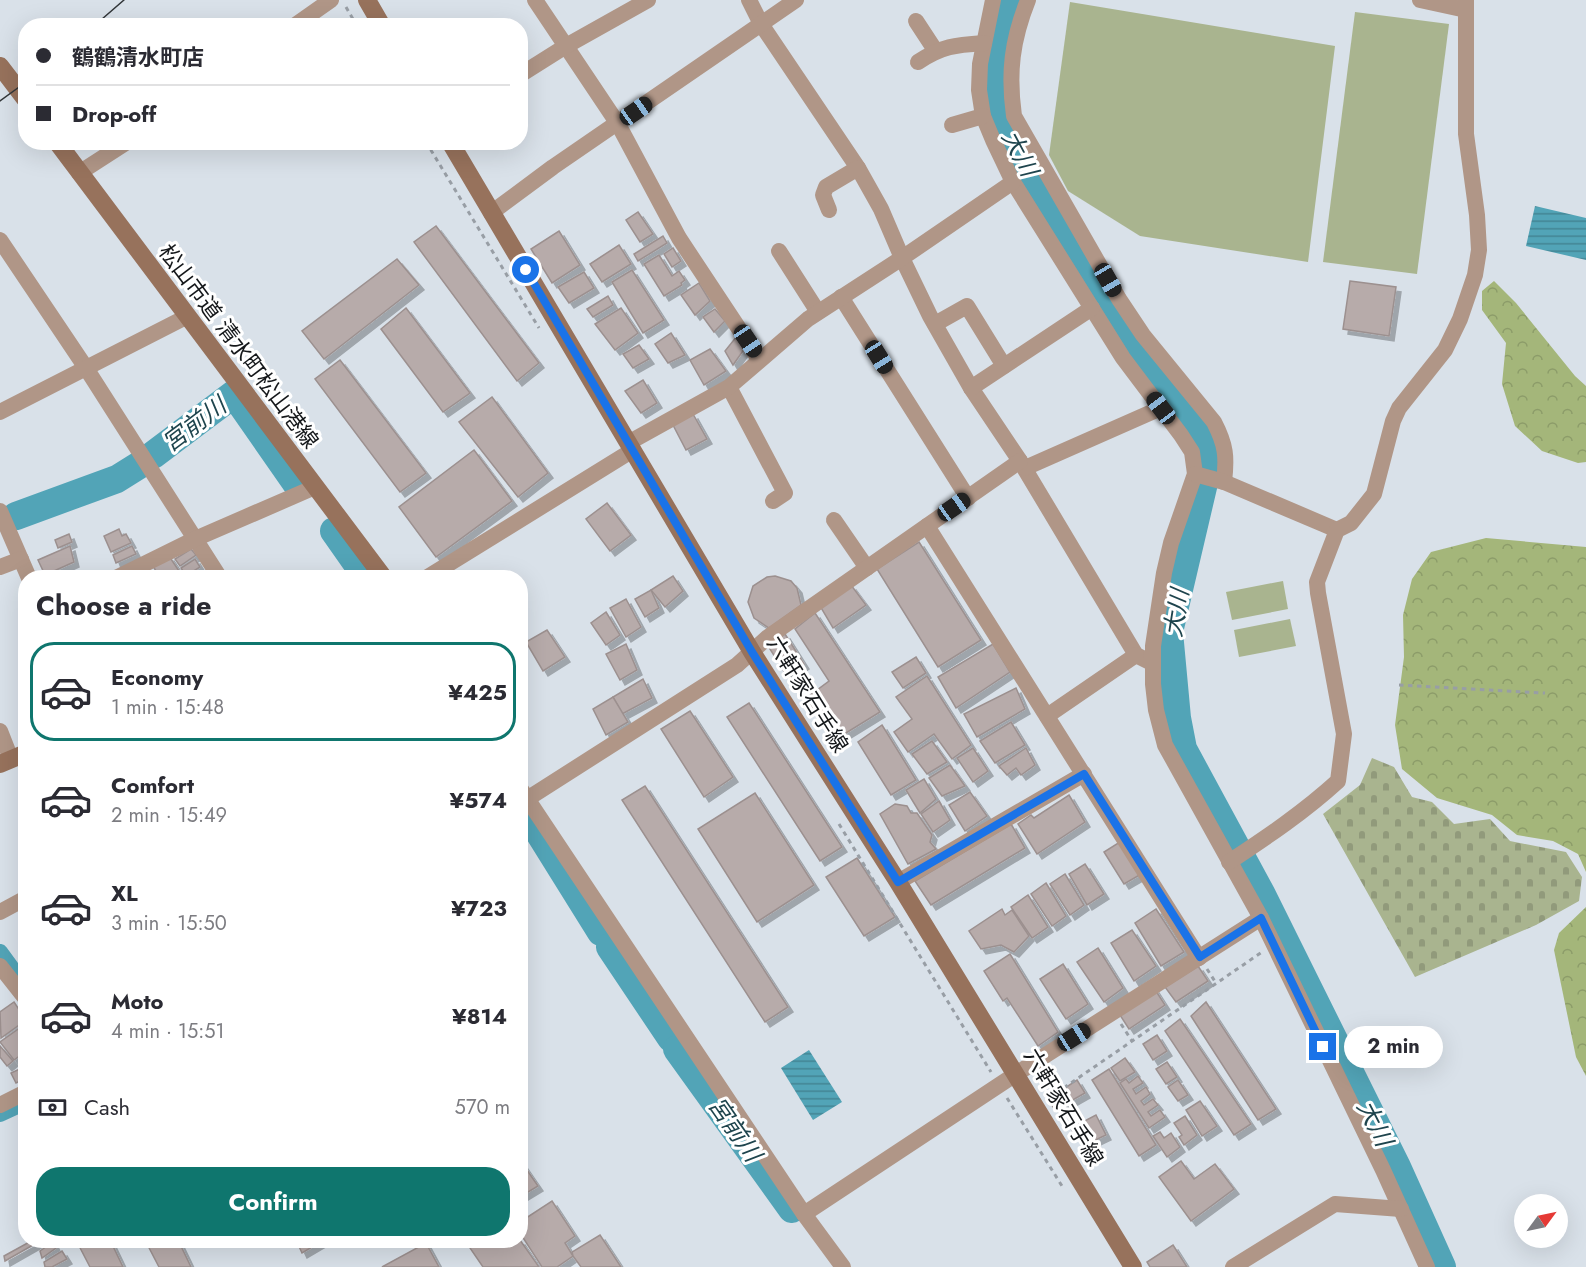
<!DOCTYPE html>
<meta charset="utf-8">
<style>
body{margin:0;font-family:Jost,"Noto Sans JP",sans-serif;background:#f2f2f3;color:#2b2b33;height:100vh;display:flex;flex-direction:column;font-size:22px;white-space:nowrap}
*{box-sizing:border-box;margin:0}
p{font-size:20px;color:#7c7c81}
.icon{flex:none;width:33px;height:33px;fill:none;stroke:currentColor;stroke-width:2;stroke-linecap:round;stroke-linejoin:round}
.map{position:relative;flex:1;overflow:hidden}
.sheet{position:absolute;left:18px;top:570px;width:510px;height:678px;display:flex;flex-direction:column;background:#fff;border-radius:24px;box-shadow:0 6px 24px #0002}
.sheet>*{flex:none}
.top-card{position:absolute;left:18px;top:18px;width:510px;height:132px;border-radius:24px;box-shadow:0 6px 24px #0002;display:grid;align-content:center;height:132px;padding:0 18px;background:#fff}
.needle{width:39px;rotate:57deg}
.fabs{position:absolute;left:1514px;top:1194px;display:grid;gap:12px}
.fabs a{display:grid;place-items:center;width:54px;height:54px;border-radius:50%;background:#fff;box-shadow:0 6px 24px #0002;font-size:30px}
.end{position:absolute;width:27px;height:27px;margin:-14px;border:8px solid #1a73e8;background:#fff;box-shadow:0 0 0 3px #fff}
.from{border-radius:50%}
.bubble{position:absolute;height:42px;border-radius:21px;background:#fff;box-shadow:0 6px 24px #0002;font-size:20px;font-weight:700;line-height:42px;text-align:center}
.car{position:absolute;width:18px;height:36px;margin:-18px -9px;border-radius:8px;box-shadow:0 0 4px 2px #0007;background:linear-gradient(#222 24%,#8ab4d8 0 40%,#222 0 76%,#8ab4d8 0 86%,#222 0)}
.top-card b{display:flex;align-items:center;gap:21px;height:57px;font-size:22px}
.top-card b+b{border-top:2px solid #e1e1e2}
.top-card i{width:15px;height:15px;background:#2b2b33}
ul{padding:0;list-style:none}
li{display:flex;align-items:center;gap:18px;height:99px;margin:0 12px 9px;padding:0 6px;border:3px solid transparent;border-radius:24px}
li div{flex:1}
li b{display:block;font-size:22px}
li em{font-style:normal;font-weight:700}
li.active{border-color:#0f766e}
li>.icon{width:54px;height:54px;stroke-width:1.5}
h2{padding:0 18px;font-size:27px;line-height:72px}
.pay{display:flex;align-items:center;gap:15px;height:66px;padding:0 18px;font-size:22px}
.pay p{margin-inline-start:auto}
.primary-button{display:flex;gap:12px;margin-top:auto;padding:12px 18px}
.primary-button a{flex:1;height:69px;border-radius:24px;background:#0f766e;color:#fff;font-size:24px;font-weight:700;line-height:69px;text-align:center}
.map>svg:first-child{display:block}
.green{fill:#a9b48f}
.forest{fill:url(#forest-crowns)}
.cemetery{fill:url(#cemetery-stones)}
.water{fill:url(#water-rules)}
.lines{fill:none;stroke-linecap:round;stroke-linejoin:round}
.canal{stroke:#52a4b7;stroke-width:16}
.river{stroke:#52a4b7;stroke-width:28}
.building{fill:#b7abaa;stroke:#9c908f;stroke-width:1.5;filter:url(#shadow)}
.path{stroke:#989ea5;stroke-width:3;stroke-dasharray:4.5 4.5;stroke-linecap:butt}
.street{stroke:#b09687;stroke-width:16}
.secondary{stroke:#97725c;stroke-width:18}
.tram{stroke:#323639;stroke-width:1.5}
.route{stroke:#1a73e8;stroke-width:8}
.labels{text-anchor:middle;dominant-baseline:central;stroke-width:6;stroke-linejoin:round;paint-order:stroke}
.street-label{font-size:22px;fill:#14171a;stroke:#fff}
.water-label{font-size:24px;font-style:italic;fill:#1e444d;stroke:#fff}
</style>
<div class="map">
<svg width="1586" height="1267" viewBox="0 0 1586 1267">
<defs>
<pattern id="forest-crowns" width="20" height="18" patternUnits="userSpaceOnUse" patternTransform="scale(1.5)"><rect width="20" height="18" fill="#a4b67a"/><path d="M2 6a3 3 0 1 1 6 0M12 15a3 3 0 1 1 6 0" fill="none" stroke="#8c9c69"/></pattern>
<pattern id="cemetery-stones" width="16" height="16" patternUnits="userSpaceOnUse" patternTransform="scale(1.5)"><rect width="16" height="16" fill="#a9b48f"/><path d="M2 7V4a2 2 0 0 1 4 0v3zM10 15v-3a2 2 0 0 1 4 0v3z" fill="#919a7b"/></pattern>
<pattern id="water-rules" width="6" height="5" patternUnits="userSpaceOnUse" patternTransform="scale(1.5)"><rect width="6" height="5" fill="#52a4b7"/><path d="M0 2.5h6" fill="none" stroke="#438594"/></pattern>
<filter id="shadow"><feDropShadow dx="5" dy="5" stdDeviation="0" flood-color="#0004"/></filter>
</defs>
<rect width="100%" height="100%" fill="#d9e1e9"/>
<g class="green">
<path d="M1070,2L1335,46L1308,262L1140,236L1068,191L1049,155Z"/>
<path d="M1355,12L1449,24L1417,274L1323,262Z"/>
<path d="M1283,581L1288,609L1232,620L1226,592Z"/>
<path d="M1290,619L1296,646L1239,657L1234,630Z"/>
</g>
<g class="forest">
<path d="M1494,281L1516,303L1575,376L1586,386V462L1578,463L1542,451L1515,426L1502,384L1506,343L1482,310V291Z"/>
<path d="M1486,538L1586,547V872L1578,854L1553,841L1517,835L1492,815L1437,798L1402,769L1395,725L1404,657L1403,615L1412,579L1431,552Z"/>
<path d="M1586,907V1076L1576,1057L1554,950L1559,933Z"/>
</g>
<path class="cemetery" d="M1372,758L1394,767L1412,797L1432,802L1454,824L1490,819L1510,841L1566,852L1582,877L1579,901L1536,925L1415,977L1323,814L1360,785Z"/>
<g class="water">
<path d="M1535,206L1586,218V260L1526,246Z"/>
<path d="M809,1050L842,1102L813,1120L781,1068Z"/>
</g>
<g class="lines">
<g class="canal">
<path d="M0,952L19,978"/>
<path d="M0,1114L26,1102"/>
</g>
<g class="river">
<path d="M1011,0L998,69L1003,125L1068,239L1142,359L1203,433L1211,453L1169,632L1177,718L1183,749L1262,895L1397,1167L1442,1267"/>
<path d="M153,455L234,394L296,483"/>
<path d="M16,516L117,479L141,464"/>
<path d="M334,531L367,578"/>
<path d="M520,802L601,932"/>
<path d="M610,947L671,1038"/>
<path d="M677,1049L792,1209"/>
</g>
</g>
<g class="building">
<path d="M638,212L653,234L640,242L626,220Z"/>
<path d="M436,226L539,363L517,381L414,242Z"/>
<path d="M559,231L580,265L552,283L531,249Z"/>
<path d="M663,236L667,243L638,261L634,254Z"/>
<path d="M619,245L631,264L602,282L590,264Z"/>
<path d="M673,248L681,261L672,267L664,254Z"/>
<path d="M659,255L672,276L679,271L685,280L681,283L682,285L664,296L644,264Z"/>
<path d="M397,259L419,285L324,359L302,331Z"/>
<path d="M632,270L664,320L643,333L612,282Z"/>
<path d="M584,272L594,288L569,303L558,287Z"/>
<path d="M1350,281L1396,287L1389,336L1343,329Z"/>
<path d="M699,283L710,301L695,315L681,295Z"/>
<path d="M608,296L613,305L593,317L587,309Z"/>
<path d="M406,308L470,393L443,412L381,329Z"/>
<path d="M621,308L638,333L615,350L595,324Z"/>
<path d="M715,309L725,321L714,332L703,317Z"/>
<path d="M671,333L685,355L668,363L655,344Z"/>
<path d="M737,336L745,348L733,365L725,351Z"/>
<path d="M639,345L649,359L633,368L623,354Z"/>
<path d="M710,349L726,371L704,385L690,360Z"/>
<path d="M340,360L426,473L400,492L315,379Z"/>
<path d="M643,380L657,403L641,413L625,391Z"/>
<path d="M492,397L548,473L518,497L459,422Z"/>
<path d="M693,414L707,439L686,450L673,425Z"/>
<path d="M474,450L512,501L436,557L399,507Z"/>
<path d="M607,503L631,535L610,551L586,519Z"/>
<path d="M119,529L122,536L126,534L131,543L111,552L104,536Z"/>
<path d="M69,534L72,542L58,548L55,540Z"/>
<path d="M919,542L981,640L938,667L877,569Z"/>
<path d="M70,546L74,562L45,575L38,560Z"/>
<path d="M132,546L136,554L116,563L113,555Z"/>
<path d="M191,549L196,555L180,566L175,559Z"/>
<path d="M169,556L183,577L182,578H160L153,566Z"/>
<path d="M195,559L200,567L186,576L181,568Z"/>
<path d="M673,576L683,591L665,607L651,590Z"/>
<path d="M775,576L791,581L797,588L801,605L769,628L754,618L748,602L753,586L767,577Z"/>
<path d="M851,585L866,605L833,628L820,606Z"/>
<path d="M651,590L659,608L645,617L635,599Z"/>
<path d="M626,599L641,627L626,637L610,608Z"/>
<path d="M606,612L620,635L606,645L591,623Z"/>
<path d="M815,613L880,712L833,741L805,699L829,681L795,629Z"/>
<path d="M547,630L565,657L543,671L526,642Z"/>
<path d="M785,634L804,664L787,676L768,646Z"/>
<path d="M626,644L637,670L620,680L606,654Z"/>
<path d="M993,644L1010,672L956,708L938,677Z"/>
<path d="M916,657L926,673L903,688L892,672Z"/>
<path d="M927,676L971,745L952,759L934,734L908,752L894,732L912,719L896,697Z"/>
<path d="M643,679L652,698L622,714L613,697Z"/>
<path d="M1016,688L1025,709L977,737L964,714Z"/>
<path d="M613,697L628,722L606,735L593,709Z"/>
<path d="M749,703L842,847L820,861L727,717Z"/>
<path d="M690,711L733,777L704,797L661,729Z"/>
<path d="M1011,722L1025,745L995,763L980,741Z"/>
<path d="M882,725L916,780L891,795L858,742Z"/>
<path d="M932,741L947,762L927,774L912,754Z"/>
<path d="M973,748L988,771L973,782L957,758Z"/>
<path d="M1026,748L1035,765L1021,775L1016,768L1007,775L999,766Z"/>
<path d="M950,765L965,786L942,796L929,778Z"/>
<path d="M924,779L936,799L920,813L906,790Z"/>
<path d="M645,786L788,1007L765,1022L622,800Z"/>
<path d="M970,792L987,816L965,831L949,805Z"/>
<path d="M755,793L814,885L757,922L698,829Z"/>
<path d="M1069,795L1085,822L1037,854L1018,824L1031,815L1034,818Z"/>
<path d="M939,801L950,820L933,832L921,814Z"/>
<path d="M895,804L907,806L911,813H917L932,835L930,842L936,849L908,864L880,814Z"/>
<path d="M1011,824L1025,848L931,905L915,881Z"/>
<path d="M1123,840L1143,873L1124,884L1104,852Z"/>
<path d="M857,858L895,917L864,936L826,877Z"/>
<path d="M1085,864L1104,894L1087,905L1069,874Z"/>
<path d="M1065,874L1084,905L1070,915L1050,884Z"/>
<path d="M1046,883L1066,916L1052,926L1031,894Z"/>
<path d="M1028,895L1048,927L1032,938L1011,907Z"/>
<path d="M1002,909L1005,915L1012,910L1029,936L1014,952L1001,945L981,949L969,931Z"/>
<path d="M1156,909L1184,952L1161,966L1135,923Z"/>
<path d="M1132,930L1156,966L1134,981L1111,943Z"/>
<path d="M1098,948L1123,988L1104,1002L1077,962Z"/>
<path d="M1010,954L1058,1032L1038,1046L1007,998L1003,1001L984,971Z"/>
<path d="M1063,964L1088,1004L1066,1019L1040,979Z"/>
<path d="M1198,966L1208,981L1176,1002L1165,987Z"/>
<path d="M1154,988L1165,1005L1129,1029L1118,1012Z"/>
<path d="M14,1002L26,1020L1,1038L0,1012Z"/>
<path d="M1206,1002L1276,1109L1258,1120L1191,1016Z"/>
<path d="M1180,1019L1251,1124L1234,1135L1165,1031Z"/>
<path d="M24,1025L26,1027V1051L14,1060L0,1042Z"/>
<path d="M1157,1035L1167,1051L1153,1060L1143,1044Z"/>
<path d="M0,1046L13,1061L7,1066L0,1057Z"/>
<path d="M1125,1058L1135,1072L1120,1081L1111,1068Z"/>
<path d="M1167,1062L1177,1077L1166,1084L1156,1069Z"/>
<path d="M26,1066V1078L16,1083L11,1073Z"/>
<path d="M1109,1069L1156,1145L1139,1156L1092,1080Z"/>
<path d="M1138,1076L1143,1083L1133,1089L1136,1094L1146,1087L1150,1094L1141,1101L1144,1105L1153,1099L1158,1105L1148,1112L1151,1116L1160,1110L1165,1117L1149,1128L1120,1083L1126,1079L1129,1083Z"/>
<path d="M1077,1080L1085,1093L1055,1110L1048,1099Z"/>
<path d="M1178,1080L1188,1095L1178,1101L1168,1087Z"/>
<path d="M1200,1101L1217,1126L1202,1136L1186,1110Z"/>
<path d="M1096,1115L1106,1135L1083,1146L1080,1135L1076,1138L1071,1128Z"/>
<path d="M1185,1116L1197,1135L1184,1145L1179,1137L1182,1135L1174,1123Z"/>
<path d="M1160,1132L1164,1138L1171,1133L1180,1147L1167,1157L1153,1136Z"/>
<path d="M520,1160L538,1186L520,1197Z"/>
<path d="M1181,1161L1194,1179L1215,1164L1234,1189L1191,1221L1159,1177Z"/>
<path d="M552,1201L575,1236L565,1243L573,1256L557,1267H542L520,1233V1222Z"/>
<path d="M600,1235L621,1267H581L573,1256L572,1252Z"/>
<path d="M33,1240H42L5,1261L4,1256Z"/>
<path d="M76,1240H110L123,1267H90Z"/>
<path d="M145,1240H178L191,1267H159Z"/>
<path d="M296,1240H324L302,1253Z"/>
<path d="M482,1240H520L539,1267H483L470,1248Z"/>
<path d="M53,1242L56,1248L42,1258L40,1251Z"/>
<path d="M426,1243L439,1267H382Z"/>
<path d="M1173,1245L1187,1267H1150L1147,1262Z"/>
<path d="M62,1251L67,1259L52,1267H45L44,1262Z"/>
</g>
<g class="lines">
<g class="path">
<path d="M346,7L357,26"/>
<path d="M426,142L539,328"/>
<path d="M1399,685L1545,693"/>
<path d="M839,824L991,1072"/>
<path d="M1207,969L1216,983"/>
<path d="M1121,1024L1132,1041"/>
<path d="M1007,1098L1062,1186"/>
<path d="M1049,1098L1262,952"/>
</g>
<g class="street">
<path d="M535,0L618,124L679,238L759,359"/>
<path d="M749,0L761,24L858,168L881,209L902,258L930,316L971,388L1020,461L1136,655L1152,663"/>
<path d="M993,0L980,64L979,90L983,116L993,140L1013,182L1123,358L1181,435L1192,452L1195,474L1171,543L1164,573L1153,646V684L1156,710L1165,745L1261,918L1383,1170L1427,1267"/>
<path d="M1028,0C1012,40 1008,73 1014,116L1119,299L1143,335L1214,422C1226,445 1227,457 1224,482"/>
<path d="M1420,0L1466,10"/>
<path d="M916,21L935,50"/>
<path d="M294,26L331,0"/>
<path d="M918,62C942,46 955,45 984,43"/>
<path d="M520,75L566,46L648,0"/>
<path d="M952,125L983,116"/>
<path d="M79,173L127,142"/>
<path d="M829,210L823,195L826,187L858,168"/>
<path d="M491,213L553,167L796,0"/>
<path d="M0,240L86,368L220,578"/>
<path d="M779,251L818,312"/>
<path d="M841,297L968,498"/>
<path d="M935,324L967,306L1004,366"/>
<path d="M729,387L785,493L773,501"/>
<path d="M971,388L1092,308"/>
<path d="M0,412L188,316"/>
<path d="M628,443L729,387L808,319L902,258L1013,182"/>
<path d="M1025,468L1161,408"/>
<path d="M1195,474L1224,482L1337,530"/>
<path d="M0,511L29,578"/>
<path d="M834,520L867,568"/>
<path d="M927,526L1199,958"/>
<path d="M0,567L21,559"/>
<path d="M116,578L195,539L315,487"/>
<path d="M426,578L633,450"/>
<path d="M1047,716L1136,655"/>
<path d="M0,731L11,759"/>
<path d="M520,788L804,1214L843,1267"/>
<path d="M527,799L737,665L768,637L1020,461"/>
<path d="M1229,862C1267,837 1304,812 1338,781L1344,734L1318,593L1317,582L1337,530L1351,523L1374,494L1393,421L1399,408L1445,350L1460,319L1475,275L1479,250L1477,215L1466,134V0"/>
<path d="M898,882L1084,774"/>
<path d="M0,912L26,898"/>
<path d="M0,966L26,999"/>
<path d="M0,1105L26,1092"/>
<path d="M804,1214L1016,1074L1261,918"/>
<path d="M1233,1267L1335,1204L1401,1209"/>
</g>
<g class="secondary">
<path d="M367,0L382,26"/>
<path d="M0,66L26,100"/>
<path d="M57,142L384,578"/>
<path d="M450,142L752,652L898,882L1133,1267"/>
<path d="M0,764L26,753"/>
</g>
<g class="tram">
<path d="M94,26L124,0"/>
<path d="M0,101L26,82"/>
</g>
</g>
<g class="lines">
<path class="route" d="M526,270L752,652L898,882L1084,774L1200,957L1261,918L1323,1047"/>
</g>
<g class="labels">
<g class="street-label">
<text transform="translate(239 346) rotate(53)">松山市道 清水町松山港線</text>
<text transform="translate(808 694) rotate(58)">六軒家石手線</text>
<text transform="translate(1064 1107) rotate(59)">六軒家石手線</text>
</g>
<g class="water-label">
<text transform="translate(1020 153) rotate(62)">大川</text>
<text transform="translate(194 424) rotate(-37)">宮前川</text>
<text transform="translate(1176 613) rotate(-81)">大川</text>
<text transform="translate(1375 1123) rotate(63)">大川</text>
<text transform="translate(735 1129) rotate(55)">宮前川</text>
</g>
</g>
</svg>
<div class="fabs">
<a><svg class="needle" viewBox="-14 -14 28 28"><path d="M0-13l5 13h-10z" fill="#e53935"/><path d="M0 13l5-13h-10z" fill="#7c7c81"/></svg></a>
</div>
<i class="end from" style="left:526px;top:270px"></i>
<i class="end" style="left:1323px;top:1047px"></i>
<div class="bubble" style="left:1344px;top:1026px;width:99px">2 min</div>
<i class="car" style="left:636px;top:111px;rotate:55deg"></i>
<i class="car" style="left:1108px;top:280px;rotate:150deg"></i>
<i class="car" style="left:748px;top:341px;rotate:146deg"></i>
<i class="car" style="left:879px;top:357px;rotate:148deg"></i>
<i class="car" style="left:1161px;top:408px;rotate:323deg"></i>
<i class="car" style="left:954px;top:507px;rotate:55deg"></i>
<i class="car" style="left:1074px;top:1037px;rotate:58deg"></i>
<div class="top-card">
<b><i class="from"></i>鶴鶴清水町店</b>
<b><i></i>Drop-off</b>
</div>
<section class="sheet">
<h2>Choose a ride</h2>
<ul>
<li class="active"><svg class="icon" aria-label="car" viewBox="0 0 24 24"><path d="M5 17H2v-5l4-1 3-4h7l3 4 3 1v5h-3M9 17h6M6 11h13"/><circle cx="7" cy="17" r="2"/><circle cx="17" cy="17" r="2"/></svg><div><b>Economy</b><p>1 min · 15:48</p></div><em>¥425</em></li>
<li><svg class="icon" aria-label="car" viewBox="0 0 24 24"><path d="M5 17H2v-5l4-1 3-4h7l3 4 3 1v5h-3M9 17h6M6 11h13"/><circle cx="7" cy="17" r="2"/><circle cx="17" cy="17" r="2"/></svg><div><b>Comfort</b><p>2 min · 15:49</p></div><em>¥574</em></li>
<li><svg class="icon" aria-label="car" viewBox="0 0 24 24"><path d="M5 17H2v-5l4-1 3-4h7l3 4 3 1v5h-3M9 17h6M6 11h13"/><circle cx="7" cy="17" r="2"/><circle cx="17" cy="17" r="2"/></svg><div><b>XL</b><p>3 min · 15:50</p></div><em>¥723</em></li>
<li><svg class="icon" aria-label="car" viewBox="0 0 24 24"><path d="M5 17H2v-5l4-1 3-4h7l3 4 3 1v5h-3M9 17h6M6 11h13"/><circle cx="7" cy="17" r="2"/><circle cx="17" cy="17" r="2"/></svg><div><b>Moto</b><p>4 min · 15:51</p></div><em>¥814</em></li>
</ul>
<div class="pay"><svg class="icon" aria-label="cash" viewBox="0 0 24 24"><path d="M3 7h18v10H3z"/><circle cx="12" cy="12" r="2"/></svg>Cash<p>570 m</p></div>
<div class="primary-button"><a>Confirm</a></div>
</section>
</div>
